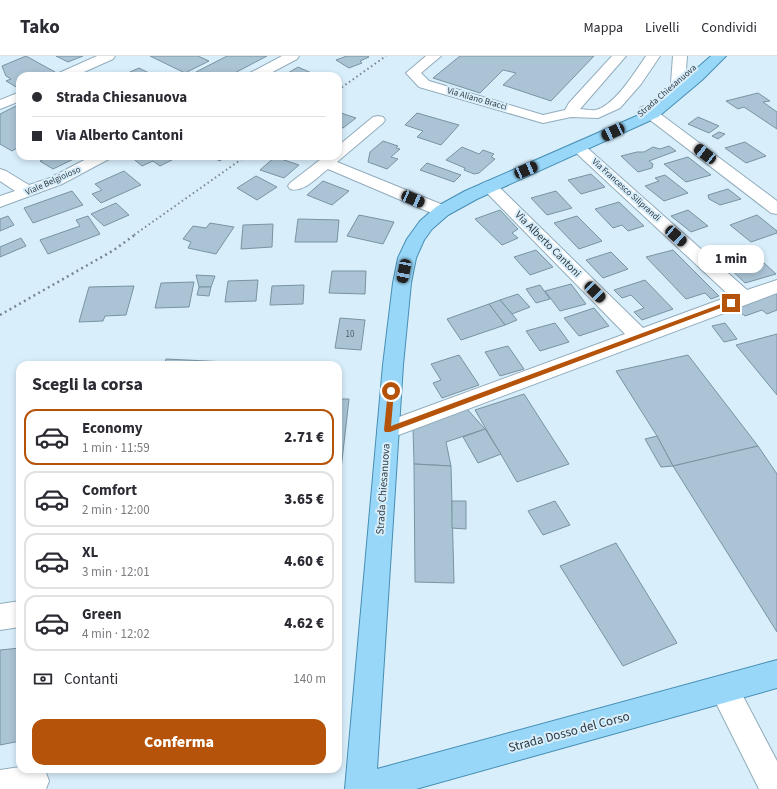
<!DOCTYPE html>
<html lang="it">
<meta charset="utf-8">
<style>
body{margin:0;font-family:"Source Sans 3",sans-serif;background:#f7f7f7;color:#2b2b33;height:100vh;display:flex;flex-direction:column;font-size:15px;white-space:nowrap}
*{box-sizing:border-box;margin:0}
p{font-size:13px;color:#7c7c81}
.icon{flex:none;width:22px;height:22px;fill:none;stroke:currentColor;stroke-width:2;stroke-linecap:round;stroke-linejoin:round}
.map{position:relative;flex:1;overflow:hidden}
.panel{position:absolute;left:16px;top:305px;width:326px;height:412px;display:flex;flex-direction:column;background:#fff;border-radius:12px;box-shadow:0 2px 6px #0003}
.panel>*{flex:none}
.top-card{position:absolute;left:16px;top:16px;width:326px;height:88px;border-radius:12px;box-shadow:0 2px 6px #0003;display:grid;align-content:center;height:88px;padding:0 16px;background:#fff}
.end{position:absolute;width:18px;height:18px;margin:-9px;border:5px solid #b45309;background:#fff;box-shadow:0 0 0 2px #fff}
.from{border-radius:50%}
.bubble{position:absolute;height:28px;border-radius:12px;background:#fff;box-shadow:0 2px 6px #0003;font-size:13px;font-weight:800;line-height:28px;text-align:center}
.car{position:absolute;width:12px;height:24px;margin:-12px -6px;border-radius:5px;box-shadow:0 0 3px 1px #0007;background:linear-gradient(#222 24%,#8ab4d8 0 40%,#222 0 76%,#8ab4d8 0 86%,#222 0)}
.top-card b{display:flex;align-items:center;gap:14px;height:38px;font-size:15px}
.top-card b+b{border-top:1px solid #e1e1e2}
.top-card i{width:10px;height:10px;background:#2b2b33}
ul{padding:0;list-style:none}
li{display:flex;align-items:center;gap:12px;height:56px;margin:0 8px 6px;padding:0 8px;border:2px solid #e1e1e2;border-radius:12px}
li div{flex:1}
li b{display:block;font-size:15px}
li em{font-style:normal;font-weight:800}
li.selected{border-color:#b45309}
li>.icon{width:36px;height:36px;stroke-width:1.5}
h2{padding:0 16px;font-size:18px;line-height:48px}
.pay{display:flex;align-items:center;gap:10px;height:44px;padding:0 16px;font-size:15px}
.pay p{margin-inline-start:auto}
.button{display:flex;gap:8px;margin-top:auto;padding:8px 16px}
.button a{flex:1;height:46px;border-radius:12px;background:#b45309;color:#fff;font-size:16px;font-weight:800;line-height:46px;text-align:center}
header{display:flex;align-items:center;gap:24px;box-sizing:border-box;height:56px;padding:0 20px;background:#fff;border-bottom:1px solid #e1e1e2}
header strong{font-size:19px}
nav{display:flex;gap:22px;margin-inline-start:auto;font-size:14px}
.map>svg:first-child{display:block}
.building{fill:#aac4d5;stroke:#7993a2}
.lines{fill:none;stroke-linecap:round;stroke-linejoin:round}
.minor-casing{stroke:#92acbc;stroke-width:2}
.major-casing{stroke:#468eb4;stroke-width:2}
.minor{fill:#fff;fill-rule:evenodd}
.major{fill:#98d7f8;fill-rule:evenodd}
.rail-far1{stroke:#788791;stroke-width:2;stroke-dasharray:1.5 3;stroke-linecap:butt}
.rail{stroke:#788791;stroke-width:2.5;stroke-dasharray:2 3.5;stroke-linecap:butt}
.route{fill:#b45309}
.labels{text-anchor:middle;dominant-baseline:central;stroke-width:4;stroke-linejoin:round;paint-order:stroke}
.far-street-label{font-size:9px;fill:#2e3940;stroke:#d8eefb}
.number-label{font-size:9px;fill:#4d5c65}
.street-label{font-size:11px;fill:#2e3940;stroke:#d8eefb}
.near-street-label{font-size:13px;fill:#2e3940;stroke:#d8eefb}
</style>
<header>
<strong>Tako</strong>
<nav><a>Mappa</a><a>Livelli</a><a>Condividi</a></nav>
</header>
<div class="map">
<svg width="777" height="733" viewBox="0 0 777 733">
<rect width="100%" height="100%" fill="#d8eefb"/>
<g class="building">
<path d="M26,0L55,16L44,20H20V31L18,32L6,25L11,23L6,20L2,10Z"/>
<path d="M56,0H83L68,6Z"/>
<path d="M150,0H198L209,5L185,17Z"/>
<path d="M227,0H267L229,20H205L196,16Z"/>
<path d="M347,0H367L369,1L360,5L362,7L349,12L336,4Z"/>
<path d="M460,0H594L551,45L503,29L516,17L503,14L480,37L433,22Z"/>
<path d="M298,11L316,19L314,20H283Z"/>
<path d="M139,12L155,20H121Z"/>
<path d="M758,37L770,45L763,46L777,56V73L744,51L738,53L726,45Z"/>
<path d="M20,48V90L12,95L0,88V58Z"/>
<path d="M338,56L356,62L343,72L338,70Z"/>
<path d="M417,57L459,69L441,89L417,81L423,75L405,69Z"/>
<path d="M698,61L719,70L709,77L688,68Z"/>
<path d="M719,76L725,78L718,83L712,80Z"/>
<path d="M383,85L398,90L396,92L400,93L391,101L398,103L387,113L368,106L370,96Z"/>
<path d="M745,86L766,100L746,107L725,92Z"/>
<path d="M669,90L676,95L649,105L653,108L652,112L638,116L621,100L637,96H644L653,91L660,93Z"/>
<path d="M462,91L479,98L483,94L494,98L491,101L495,103L479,117L474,118L464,114L465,112L446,104Z"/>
<path d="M50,100H80L53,113L40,105Z"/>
<path d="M130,100H167L172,104L160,110L153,105L142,110Z"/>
<path d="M209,100H226L220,105Z"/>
<path d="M275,101L299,109L284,122L260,114Z"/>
<path d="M688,101L711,119L686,126L664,108Z"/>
<path d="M427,107L461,119L454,126L420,114Z"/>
<path d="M124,115L141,129L101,147L92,138L102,134L95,128Z"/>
<path d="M591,118L605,131L581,138L568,124Z"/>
<path d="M665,119L688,137L664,145L645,130L659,125L655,122Z"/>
<path d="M256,120L277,131L257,144L237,132Z"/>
<path d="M323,125L349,135L332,149L307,139Z"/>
<path d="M728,133L741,143L720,149L709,143L708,139Z"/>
<path d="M72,135L83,149L33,167L24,152Z"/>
<path d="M556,135L572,152L547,159L531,142Z"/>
<path d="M619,146L644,170L628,175L622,169L613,172L595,153Z"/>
<path d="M116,147L129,159L104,170L91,158Z"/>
<path d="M500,154L518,173L512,177L518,182L502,189L475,163Z"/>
<path d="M688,154L708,170L691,176L671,160Z"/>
<path d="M359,159L394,166L383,188L347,180Z"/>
<path d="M757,159L777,175V177L751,186L730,169Z"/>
<path d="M8,160L14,169L0,175V163Z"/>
<path d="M88,160L100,178L48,198L40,184L80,170L76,164Z"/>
<path d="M577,160L602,185L579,193L554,167Z"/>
<path d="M298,163L339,164L337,186H295Z"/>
<path d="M210,167L234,171L216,198L188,192L191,186L183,183L193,170L206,172Z"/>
<path d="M273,168L272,191L241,193L243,169Z"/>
<path d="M21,182L26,190L0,201V191Z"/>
<path d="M536,194L553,211L530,219L514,201Z"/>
<path d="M673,194L719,240L711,243L705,237L686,243L646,201Z"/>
<path d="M740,195L756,210L764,207L776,218L745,227L718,201Z"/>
<path d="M611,196L628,213L603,222L586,204Z"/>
<path d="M332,215H366L365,238L329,237Z"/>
<path d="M196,219L215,220L211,231H199Z"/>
<path d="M258,224L256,245L225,246L228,225Z"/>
<path d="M645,224L673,253L642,264L634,256L644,252L631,239L622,242L614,234Z"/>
<path d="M194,226L189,251L155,252L161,227Z"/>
<path d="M571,228L586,248L560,255L545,235Z"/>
<path d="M304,229L303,248L270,249L272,230Z"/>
<path d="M540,229L550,243L536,247L526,233Z"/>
<path d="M134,230L126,259L105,260L103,265L79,266L89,231Z"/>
<path d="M199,231H211L209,240L197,239Z"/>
<path d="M777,237V254L767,258L762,254L745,260L736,253Z"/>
<path d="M518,238L530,251L512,258L500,244Z"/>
<path d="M500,244L512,258L517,264L505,269L489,248Z"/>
<path d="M489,248L505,269L461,284L447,263Z"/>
<path d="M594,252L609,270L579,280L564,262Z"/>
<path d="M340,262L365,264L361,294L335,292Z"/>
<path d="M555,267L569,286L540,295L526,275Z"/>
<path d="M725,267L737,283L724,286L712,270Z"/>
<path d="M777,278V339L736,289Z"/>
<path d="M508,290L524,313L500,320L485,296Z"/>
<path d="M459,299L479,329L442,342L433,327L441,324L431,308Z"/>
<path d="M688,299L758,390L673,410L657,380L616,315Z"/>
<path d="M166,303L289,309H164Z"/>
<path d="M524,338L569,408L517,426L475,354Z"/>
<path d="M338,343H349L339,431H338Z"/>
<path d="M467,353L485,373L446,386L451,410L414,408L413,371Z"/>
<path d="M485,373L501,398L478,407L463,381Z"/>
<path d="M657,380L673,410L661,411L645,383Z"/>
<path d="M758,390L777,418V576L673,410Z"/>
<path d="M414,408L451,410L454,527L415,526Z"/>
<path d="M452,445H466V473L452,472Z"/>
<path d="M555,445L570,469L543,479L528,455Z"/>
<path d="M616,487L677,587L623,610L560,510Z"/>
<path d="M20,592V685L0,689V594Z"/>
</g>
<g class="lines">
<defs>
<g id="minor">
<path d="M97,0H115L113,3L75,20H57L59,17Z"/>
<path d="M282,0H299L297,3L265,20H248L250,17Z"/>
<path d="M426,0H441L421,17L429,25L543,59L565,54L569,47L612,0H626L580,53C585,53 591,55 596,54C615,49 635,16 646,0H660L641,28L620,52L598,62L571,61L543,67L419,31L406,17Z"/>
<path d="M673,0H687L685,27L683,30L678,31L673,30L671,27Z"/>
<path d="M20,36V45L0,53V44Z"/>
<path d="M646,50L651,51L777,145V158L771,157L641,57L639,54L641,51Z"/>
<path d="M378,60L383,61L385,64L383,67L337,106L448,151L450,155L448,159L442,160L436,159L328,113C317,121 304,137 290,133L288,130L290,127L325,100H338V90L373,61Z"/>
<path d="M579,87L584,89L747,234L777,224V237L396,380L388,383L380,380L377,374L380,368L625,278L483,133L481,130L483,127L489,125L495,127L643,272L730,240L574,95L571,92L574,89Z"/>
<path d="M92,100H112L109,103L62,128L0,151V140L15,135L0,125V113L6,115L29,129L50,122Z"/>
<path d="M20,545V571L0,574V548Z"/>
<path d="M724,619L734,623L777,705V733H759L714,643L710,633L714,623Z"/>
<path d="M20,711V713L45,714L49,725L46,733H0V714Z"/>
</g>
<path id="major" d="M711,0H726L702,24L658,61L477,143L448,159L432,173L424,184L416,202L411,227L403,309L377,713L777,604V632L416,733H345L383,309L393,227L398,202L407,183L420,165L436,151L465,135L648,55Z"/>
</defs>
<use href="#minor" class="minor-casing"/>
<use href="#major" class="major-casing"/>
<use href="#minor" class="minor"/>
<use href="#major" class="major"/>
<g class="rail-far1">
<path d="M338,34L386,0"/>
<path d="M134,179L246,100"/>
</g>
<path class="rail" d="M0,259L114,194L136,178"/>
</g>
<path class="route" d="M729,245L734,247L390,376H385L384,374L388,334H393L394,335L391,370Z"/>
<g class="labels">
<g class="far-street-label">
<text transform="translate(667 35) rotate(-41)">Strada Chiesanuova</text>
<text transform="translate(477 43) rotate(16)">Via Aliano Bracci</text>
<text transform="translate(53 125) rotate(-24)">Viale Belgioioso</text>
<text transform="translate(626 134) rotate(42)">Via Francesco Siliprandi</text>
</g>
<g class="number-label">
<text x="350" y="278">10</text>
</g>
<g class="street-label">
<text transform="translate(548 188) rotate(45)">Via Alberto Cantoni</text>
<text transform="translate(383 433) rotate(-86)">Strada Chiesanuova</text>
</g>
<g class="near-street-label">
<text transform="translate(569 676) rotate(-15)">Strada Dosso del Corso</text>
</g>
</g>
</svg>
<i class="end from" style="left:391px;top:335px"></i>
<i class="end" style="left:731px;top:247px"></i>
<div class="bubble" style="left:698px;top:189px;width:66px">1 min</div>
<i class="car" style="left:613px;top:76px;rotate:245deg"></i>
<i class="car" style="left:705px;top:98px;rotate:308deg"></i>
<i class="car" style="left:526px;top:114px;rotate:67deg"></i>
<i class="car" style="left:413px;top:143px;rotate:113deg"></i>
<i class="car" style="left:676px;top:180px;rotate:132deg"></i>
<i class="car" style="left:404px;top:215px;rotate:191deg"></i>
<i class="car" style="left:595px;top:236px;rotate:135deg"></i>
<div class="top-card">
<b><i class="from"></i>Strada Chiesanuova</b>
<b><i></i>Via Alberto Cantoni</b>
</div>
<section class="panel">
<h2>Scegli la corsa</h2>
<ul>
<li class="selected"><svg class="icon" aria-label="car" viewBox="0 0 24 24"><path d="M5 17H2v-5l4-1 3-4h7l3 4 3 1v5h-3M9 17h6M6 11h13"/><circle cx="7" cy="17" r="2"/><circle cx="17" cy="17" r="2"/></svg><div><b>Economy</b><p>1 min · 11:59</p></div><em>2.71 €</em></li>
<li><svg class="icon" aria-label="car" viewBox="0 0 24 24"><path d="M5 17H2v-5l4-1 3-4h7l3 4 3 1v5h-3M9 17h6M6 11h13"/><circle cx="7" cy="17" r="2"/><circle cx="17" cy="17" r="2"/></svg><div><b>Comfort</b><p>2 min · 12:00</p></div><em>3.65 €</em></li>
<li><svg class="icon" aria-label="car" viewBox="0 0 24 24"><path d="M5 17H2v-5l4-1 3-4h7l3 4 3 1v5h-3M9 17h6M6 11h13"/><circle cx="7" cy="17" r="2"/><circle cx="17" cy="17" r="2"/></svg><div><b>XL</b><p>3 min · 12:01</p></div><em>4.60 €</em></li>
<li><svg class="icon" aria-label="car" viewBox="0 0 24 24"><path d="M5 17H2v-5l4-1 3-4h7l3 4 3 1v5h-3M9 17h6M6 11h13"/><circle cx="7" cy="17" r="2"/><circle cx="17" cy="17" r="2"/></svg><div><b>Green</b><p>4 min · 12:02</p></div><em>4.62 €</em></li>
</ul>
<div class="pay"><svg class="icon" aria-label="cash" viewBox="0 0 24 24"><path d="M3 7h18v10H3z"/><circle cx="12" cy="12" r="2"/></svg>Contanti<p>140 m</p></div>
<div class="button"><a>Conferma</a></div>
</section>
</div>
